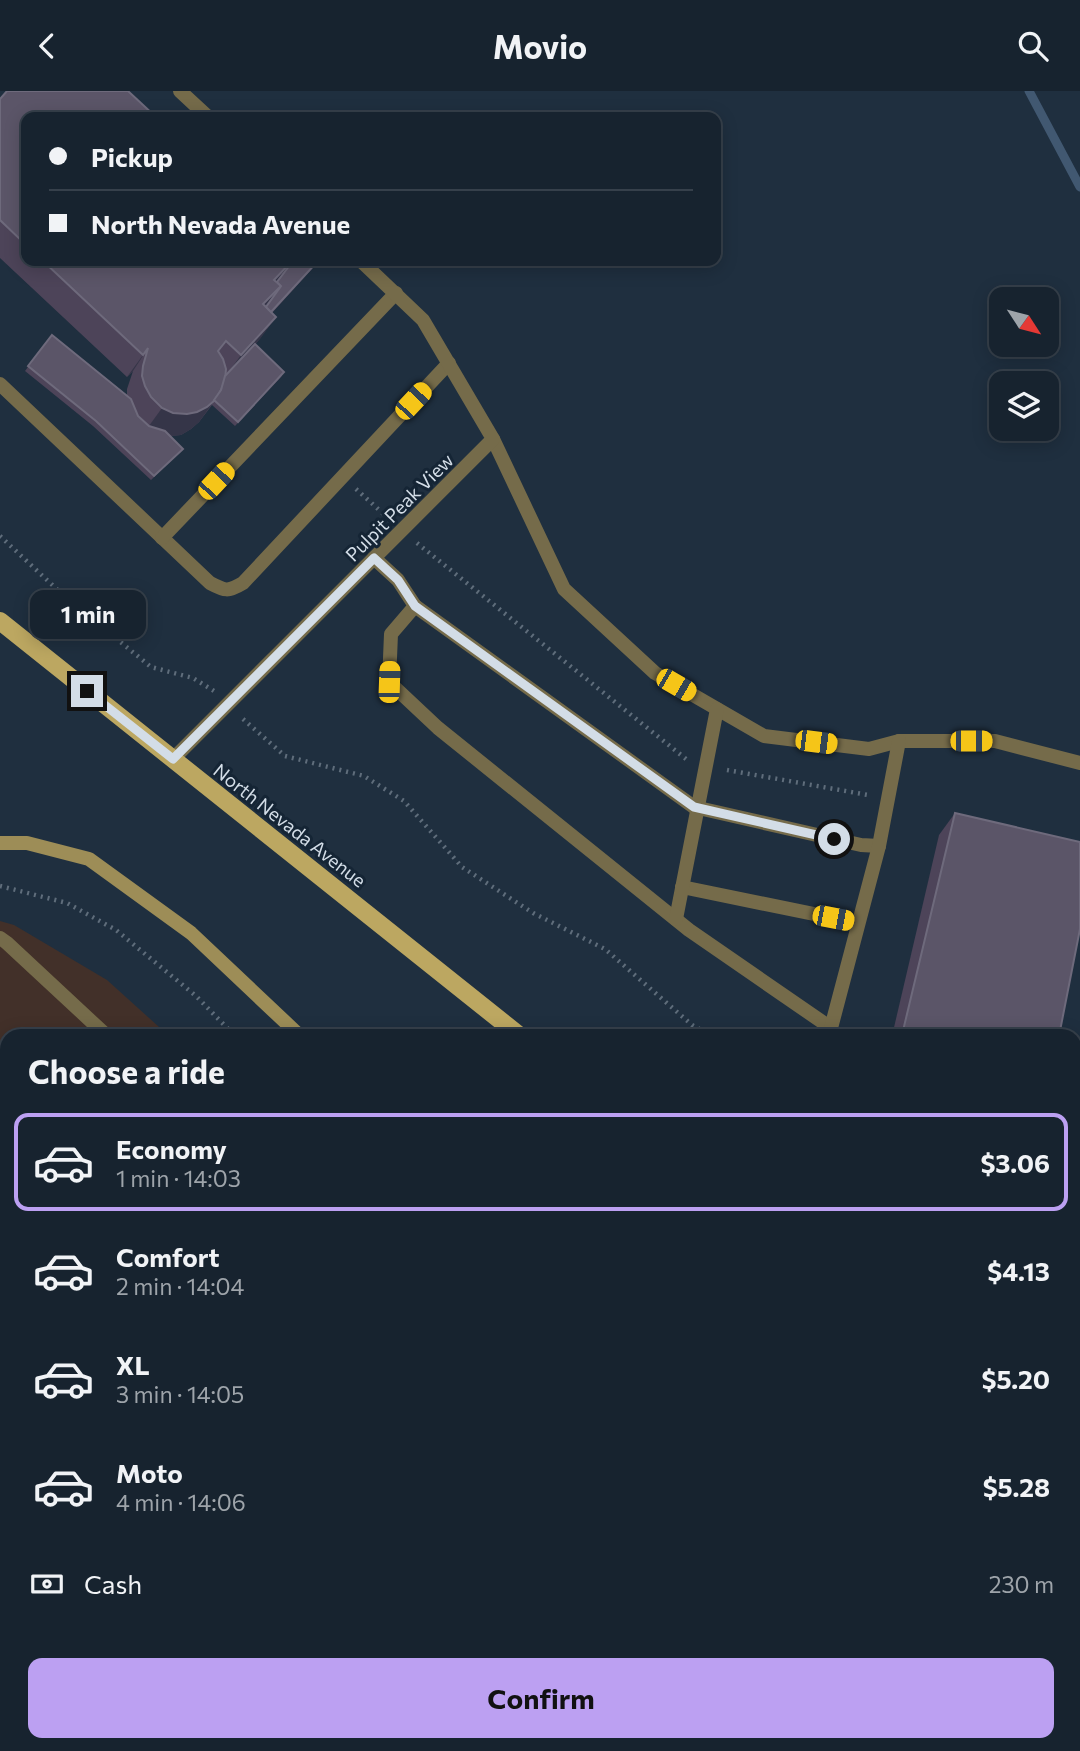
<!DOCTYPE html>
<meta charset="utf-8">
<style>
body{margin:0;font-family:Commissioner,sans-serif;background:#202b37;color:#f1f3f6;height:100vh;display:flex;flex-direction:column;font-size:26px;white-space:nowrap}
*{box-sizing:border-box;margin:0}
p{font-size:23px;color:#9ea4aa}
.icon{flex:none;width:38px;height:38px;fill:none;stroke:currentColor;stroke-width:2;stroke-linecap:round;stroke-linejoin:round}
.map{position:relative;flex:1;overflow:hidden}
.panel{position:absolute;left:0px;top:938px;width:1082px;height:723px;display:flex;flex-direction:column;background:#17232f;border-radius:21px 21px 0 0;box-shadow:0 4px 18px #0003,0 0 0 2px #36404b}
.panel>*{flex:none}
.guide{position:absolute;left:21px;top:21px;width:700px;height:154px;border-radius:14px;box-shadow:0 4px 18px #0003,0 0 0 2px #36404b;display:grid;align-content:center;height:154px;padding:0 28px;background:#17232f}
.needle{width:46px;rotate:126deg}
.tools{position:absolute;left:989px;top:196px;display:grid;gap:14px}
.tools a{display:grid;place-items:center;width:70px;height:70px;border-radius:14px;background:#17232f;box-shadow:0 4px 18px #0003,0 0 0 2px #36404b;font-size:35px}
.end{position:absolute;width:32px;height:32px;margin:-16px;border:9px solid #d3dde7;background:#111;box-shadow:0 0 0 4px #111}
.from{border-radius:50%}
.bubble{position:absolute;height:49px;border-radius:14px;background:#17232f;box-shadow:0 4px 18px #0003,0 0 0 2px #36404b;font-size:23px;font-weight:700;line-height:49px;text-align:center}
.car{position:absolute;width:21px;height:42px;margin:-21px -10px;border-radius:9px;box-shadow:0 0 5px 2px #0007;background:linear-gradient(#f5c518 24%,#345 0 40%,#f5c518 0 76%,#345 0 86%,#f5c518 0)}
.guide b{display:flex;align-items:center;gap:24px;height:66px;font-size:26px}
.guide b+b{border-top:2px solid #36404b}
.guide i{width:18px;height:18px;background:#f1f3f6}
ul{padding:0;list-style:none}
li{display:flex;align-items:center;gap:21px;height:98px;margin:0 14px 10px;padding:0 14px;border:4px solid transparent;border-radius:14px}
li div{flex:1}
li b{display:block;font-size:26px}
li em{font-style:normal;font-weight:700}
li.selected{border-color:#bca0f2}
li>.icon{width:63px;height:63px;stroke-width:1.5}
h2{padding:0 28px;font-size:32px;line-height:84px}
.pay{display:flex;align-items:center;gap:18px;height:77px;padding:0 28px;font-size:26px}
.pay p{margin-inline-start:auto}
.action{display:flex;gap:14px;margin-top:auto;padding:14px 28px}
.action a{flex:1;height:80px;border-radius:14px;background:#bca0f2;color:#111;font-size:28px;font-weight:700;line-height:80px;text-align:center}
header{display:flex;justify-content:space-between;align-items:center;height:91px;padding:0 28px;background:#17232f;font-size:32px;font-weight:700}
.map>svg:first-child{display:block}
.commercial{fill:#423029}
.park{fill:url(#park-tufts)}
.lines{fill:none;stroke-linecap:round;stroke-linejoin:round}
.stream{stroke:#415871;stroke-width:9}
.path{stroke:#5f6d7b;stroke-width:4.5;stroke-dasharray:2 5;stroke-linecap:butt}
.service{stroke:#756b4a;stroke-width:14}
.minor{stroke:#756b4a;stroke-width:14}
.secondary{stroke:#9d8d57;stroke-width:14}
.primary{stroke:#bca761;stroke-width:18}
.wall{fill:#4d4459}
.shaded-wall{fill:#353548}
.building{fill:#5b5568;stroke:#6e6a7c;stroke-width:2}
.route{stroke:#d3dde7;stroke-width:9}
.labels{text-anchor:middle;dominant-baseline:central;stroke-width:6;stroke-linejoin:round;paint-order:stroke}
.street-label{font-size:19px;fill:#d3dde7;stroke:#152535}
</style>
<header><svg class="icon" aria-label="back" viewBox="0 0 24 24"><path d="M15 5l-7 7 7 7"/></svg>Movio<svg class="icon" aria-label="search" viewBox="0 0 24 24"><circle cx="10" cy="10" r="6"/><path d="M15 15l6 6"/></svg></header>
<div class="map">
<svg width="1080" height="1660" viewBox="0 0 1080 1660">
<defs>
<pattern id="park-tufts" width="24" height="20" patternUnits="userSpaceOnUse" patternTransform="scale(1.75)"><rect width="24" height="20" fill="#284032"/><path d="M3 7l-1-3M5 7V3M7 7l1-3M15 17l-1-3M17 17v-4M19 17l1-3" fill="none" stroke="#465b50"/></pattern>
</defs>
<rect width="100%" height="100%" fill="#1f2f3f"/>
<g class="commercial">
<path d="M0,830L14,834L107,889L169,945H7V1221L0,1214Z"/>
<path d="M267,1654H338L333,1660H274Z"/>
</g>
<path class="park" d="M0,1527L7,1538V1654H78L81,1660H0Z"/>
<g class="lines">
<path class="stream" d="M1029,0L1080,96"/>
<g class="path">
<path d="M356,398L388,427"/>
<path d="M0,445L63,504L151,576L193,587L214,600"/>
<path d="M417,452L686,668"/>
<path d="M243,628L285,665L364,685L404,710L462,776L533,822L605,858L692,934L712,945"/>
<path d="M727,679L868,704"/>
<path d="M0,795L67,812L116,839L196,905L235,945"/>
<path d="M1074,1184L1080,1187"/>
<path d="M0,1617L7,1640"/>
<path d="M11,1654L13,1660"/>
<path d="M1008,1654L1015,1660"/>
</g>
<g class="service">
<path d="M0,293L210,492C225,500 228,501 243,492L449,272"/>
<path d="M493,348L564,498L655,582L764,645L869,658L899,650H995L1080,672"/>
<path d="M162,447L396,202"/>
<path d="M374,467L398,489L415,515L391,543L389,591L438,637L689,839L831,937L834,945"/>
<path d="M415,515L694,716L861,754L879,755"/>
<path d="M682,796L858,832"/>
<path d="M676,828L717,618"/>
<path d="M0,847L7,852L107,945"/>
<path d="M831,937L879,755L899,650"/>
<path d="M1074,1061L1080,1060"/>
<path d="M0,1163L7,1170"/>
<path d="M497,1654L504,1660"/>
<path d="M882,1654L889,1660"/>
<path d="M798,1660L803,1654"/>
</g>
<g class="minor">
<path d="M180,0L208,26"/>
<path d="M173,668L493,348L423,229L361,170"/>
</g>
<g class="secondary">
<path d="M0,752H27L89,768L191,842L300,945"/>
<path d="M1051,1654L1057,1660"/>
</g>
<g class="primary">
<path d="M0,530L520,945"/>
<path d="M1074,1295L1080,1297"/>
</g>
</g>
<g class="wall">
<path d="M0,8L26,26V170H319L272,222L276,226L255,254L284,281L281,286L235,335L212,314L199,331L191,338L181,344L170,345L183,358L179,362L151,389L93,335L25,280L52,244L127,304V298L133,280L127,286L0,167Z"/>
<path d="M955,722L1059,945H892L939,744Z"/>
</g>
<g class="shaded-wall">
<path d="M293,170L278,191L274,189Z"/>
<path d="M281,195L265,217L263,213Z"/>
<path d="M276,226L260,248L225,286L241,264Z"/>
<path d="M148,257L133,280L127,286L143,264Z"/>
<path d="M215,309L199,331L191,338L181,344L171,345L158,344L146,339L162,317Z"/>
</g>
<g class="building">
<path d="M7,0H128L156,26H26V154L0,129V8Z"/>
<path d="M43,170H292L274,189L281,195L263,213L276,226L241,264L226,250L218,260L223,268L226,278L225,289L221,299L215,309L207,316L197,321L187,323L173,322L162,317L151,306L145,295L142,285L143,275L148,257L143,264Z"/>
<path d="M293,170H318L271,221L266,216L281,195L277,191Z"/>
<path d="M52,244L131,308L138,325L149,335L165,340L183,358L154,385L96,330L28,275Z"/>
<path d="M255,253L284,281L238,331L214,309L221,299L225,285Z"/>
<path d="M955,722L1080,751V838L1059,945H907L902,944Z"/>
<path d="M425,1654H475L482,1660H419Z"/>
</g>
<g class="lines">
<path class="route" d="M87,600L173,668L374,467L398,489L415,515L694,716L834,748"/>
</g>
<g class="labels">
<g class="street-label">
<text transform="translate(399 416) rotate(-45)">Pulpit Peak View</text>
<text transform="translate(290 734) rotate(38)">North Nevada Avenue</text>
</g>
</g>
</svg>
<div class="tools">
<a><svg class="needle" viewBox="-14 -14 28 28"><path d="M0-13l5 13h-10z" fill="#e53935"/><path d="M0 13l5-13h-10z" fill="#9ea4aa"/></svg></a>
<a><svg class="icon" aria-label="layers" viewBox="0 0 24 24"><path d="M12 4l9 5-9 5-9-5zM3 14l9 5 9-5"/></svg></a>
</div>
<i class="end from" style="left:834px;top:748px"></i>
<i class="end" style="left:87px;top:600px"></i>
<div class="bubble" style="left:30px;top:499px;width:116px">1 min</div>
<i class="car" style="left:413px;top:310px;rotate:43deg"></i>
<i class="car" style="left:216px;top:390px;rotate:43deg"></i>
<i class="car" style="left:389px;top:591px;rotate:2deg"></i>
<i class="car" style="left:676px;top:594px;rotate:120deg"></i>
<i class="car" style="left:971px;top:650px;rotate:90deg"></i>
<i class="car" style="left:816px;top:651px;rotate:97deg"></i>
<i class="car" style="left:833px;top:827px;rotate:101deg"></i>
<div class="guide">
<b><i class="from"></i>Pickup</b>
<b><i></i>North Nevada Avenue</b>
</div>
<section class="panel">
<h2>Choose a ride</h2>
<ul>
<li class="selected"><svg class="icon" aria-label="car" viewBox="0 0 24 24"><path d="M5 17H2v-5l4-1 3-4h7l3 4 3 1v5h-3M9 17h6M6 11h13"/><circle cx="7" cy="17" r="2"/><circle cx="17" cy="17" r="2"/></svg><div><b>Economy</b><p>1 min · 14:03</p></div><em>$3.06</em></li>
<li><svg class="icon" aria-label="car" viewBox="0 0 24 24"><path d="M5 17H2v-5l4-1 3-4h7l3 4 3 1v5h-3M9 17h6M6 11h13"/><circle cx="7" cy="17" r="2"/><circle cx="17" cy="17" r="2"/></svg><div><b>Comfort</b><p>2 min · 14:04</p></div><em>$4.13</em></li>
<li><svg class="icon" aria-label="car" viewBox="0 0 24 24"><path d="M5 17H2v-5l4-1 3-4h7l3 4 3 1v5h-3M9 17h6M6 11h13"/><circle cx="7" cy="17" r="2"/><circle cx="17" cy="17" r="2"/></svg><div><b>XL</b><p>3 min · 14:05</p></div><em>$5.20</em></li>
<li><svg class="icon" aria-label="car" viewBox="0 0 24 24"><path d="M5 17H2v-5l4-1 3-4h7l3 4 3 1v5h-3M9 17h6M6 11h13"/><circle cx="7" cy="17" r="2"/><circle cx="17" cy="17" r="2"/></svg><div><b>Moto</b><p>4 min · 14:06</p></div><em>$5.28</em></li>
</ul>
<div class="pay"><svg class="icon" aria-label="cash" viewBox="0 0 24 24"><path d="M3 7h18v10H3z"/><circle cx="12" cy="12" r="2"/></svg>Cash<p>230 m</p></div>
<div class="action"><a>Confirm</a></div>
</section>
</div>
